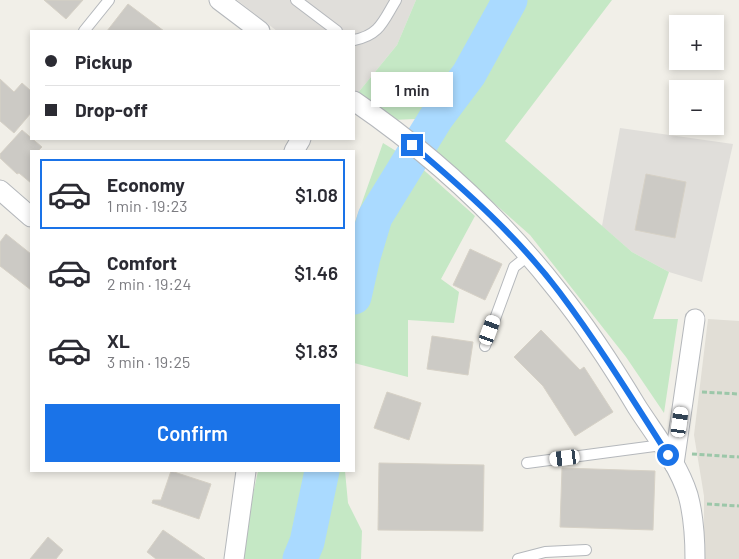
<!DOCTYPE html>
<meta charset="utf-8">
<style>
body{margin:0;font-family:Barlow,sans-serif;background:#f7f7f7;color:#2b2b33;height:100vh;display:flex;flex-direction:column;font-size:19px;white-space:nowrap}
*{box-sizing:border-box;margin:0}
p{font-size:16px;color:#7c7c81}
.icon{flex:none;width:28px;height:28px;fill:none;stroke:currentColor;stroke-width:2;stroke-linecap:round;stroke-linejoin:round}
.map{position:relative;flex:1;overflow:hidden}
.drawer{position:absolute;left:30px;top:150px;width:325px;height:322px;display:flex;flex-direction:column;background:#fff;border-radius:0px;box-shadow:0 2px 8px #0003}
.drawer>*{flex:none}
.banner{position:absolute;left:30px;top:30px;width:325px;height:110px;border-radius:0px;box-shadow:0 2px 8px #0003;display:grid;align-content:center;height:110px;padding:0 15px;background:#fff}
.controls{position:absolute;left:669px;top:15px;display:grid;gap:10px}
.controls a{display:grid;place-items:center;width:55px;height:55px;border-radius:0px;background:#fff;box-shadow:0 2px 8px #0003;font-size:25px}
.end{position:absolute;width:22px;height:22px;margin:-11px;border:6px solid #1a73e8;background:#fff;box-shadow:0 0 0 2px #fff}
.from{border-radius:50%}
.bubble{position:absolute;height:35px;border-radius:0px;background:#fff;box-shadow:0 2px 8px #0003;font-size:16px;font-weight:600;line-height:35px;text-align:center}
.car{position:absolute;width:15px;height:30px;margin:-15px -8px;border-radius:6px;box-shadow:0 0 4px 1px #0007;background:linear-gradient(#fff 24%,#345 0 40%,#fff 0 76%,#345 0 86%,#fff 0)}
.banner b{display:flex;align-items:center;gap:18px;height:48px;font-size:19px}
.banner b+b{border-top:1px solid #e1e1e2}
.banner i{width:12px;height:12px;background:#2b2b33}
ul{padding:9px 0 0;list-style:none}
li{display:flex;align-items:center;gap:15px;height:70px;margin:0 10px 8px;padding:0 5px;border:2px solid transparent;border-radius:0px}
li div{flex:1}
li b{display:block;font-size:19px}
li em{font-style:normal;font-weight:600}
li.current{border-color:#1a73e8}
li>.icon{width:45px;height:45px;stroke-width:1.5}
.primary-button{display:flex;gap:10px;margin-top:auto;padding:10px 15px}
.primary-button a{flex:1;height:58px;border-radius:0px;background:#1a73e8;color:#fff;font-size:20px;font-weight:600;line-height:58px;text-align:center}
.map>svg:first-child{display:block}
.industrial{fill:#e0deda}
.education{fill:#e1ded6}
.green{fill:#c5e8c5}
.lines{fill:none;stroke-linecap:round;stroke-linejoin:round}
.river{stroke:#aadaff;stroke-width:35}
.building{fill:#cccac5;stroke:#d6d1c6}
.lane-casing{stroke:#b5b8bc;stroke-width:12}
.street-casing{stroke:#b5b8bc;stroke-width:21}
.path{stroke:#9cc7a9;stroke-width:3;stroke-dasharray:5 2.5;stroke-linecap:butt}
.lane{stroke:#fff;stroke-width:10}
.street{stroke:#fff;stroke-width:19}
.route{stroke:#1a73e8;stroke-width:6}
</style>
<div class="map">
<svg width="739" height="559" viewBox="0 0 739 559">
<rect width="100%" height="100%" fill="#f1efe8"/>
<g class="industrial">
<path d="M237,0H416L397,45L357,94L354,92V31H277Z"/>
<path d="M620,128L733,144L702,282L669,272L632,252L602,226Z"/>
</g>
<path class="education" d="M708,319L739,321V559H704V496L694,435Z"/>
<g class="green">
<path d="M416,0H612L505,141L632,252L669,272L653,319H678L664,413L626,357L530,235L437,153L436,118L393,120L357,94L397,45Z"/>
<path d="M383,143L417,164L475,216L441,279L459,292L454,323L408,320V377L354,363V225Z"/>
<path d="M258,471H345L348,503L362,531L361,559H239Z"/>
</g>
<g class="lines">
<g class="river">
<path d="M354,297L363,257L375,217L436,118L469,74L510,0"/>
<path d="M300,559L307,542L322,471"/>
</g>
</g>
<g class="building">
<path d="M44,0H83L66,19Z"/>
<path d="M128,4L164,31H107Z"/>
<path d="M0,79L14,92L22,83L31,91V113L14,133L0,121Z"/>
<path d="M22,130L42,147L38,151H31V183L19,173L17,174L0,158V154Z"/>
<path d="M646,174L686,182L675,238L635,230Z"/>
<path d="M6,234L31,254V290L0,266V242Z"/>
<path d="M470,249L502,264L485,300L453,285Z"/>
<path d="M541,330L580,370L584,367L613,412L575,436L543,386L514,357Z"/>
<path d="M432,336L473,342L468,375L427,369Z"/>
<path d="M387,392L421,403L409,440L374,428Z"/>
<path d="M379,463L484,465L483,531L378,530Z"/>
<path d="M562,468L655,471L653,530L560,527Z"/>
<path d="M171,471L211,484L199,519L152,503L153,500H161Z"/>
<path d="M163,530L205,559H156L147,552Z"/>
<path d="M48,537L63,550L56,559H30Z"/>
</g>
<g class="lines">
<defs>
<g id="lane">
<path d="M296,0L337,31"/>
<path d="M84,31L109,0"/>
<path d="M354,40C380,35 383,21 396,0"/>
<path d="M485,346L514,267L529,255"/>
<path d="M527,463L662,445"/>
<path d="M518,559L545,552L586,550"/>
</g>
<g id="street">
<path d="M219,0L260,31"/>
<path d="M354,101C430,153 501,218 558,291C587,327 613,367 637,407C655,435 678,463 688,495C694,517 695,537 695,559"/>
<path d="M294,151L301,139"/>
<path d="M0,190L31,217"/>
<path d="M674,464L695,319"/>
<path d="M234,559L246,471"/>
</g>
</defs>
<use href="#lane" class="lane-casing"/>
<use href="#street" class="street-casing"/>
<g class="path">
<path d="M702,392L739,394"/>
<path d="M692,454L739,457"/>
<path d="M707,504L739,506"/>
</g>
<use href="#lane" class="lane"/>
<use href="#street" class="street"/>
</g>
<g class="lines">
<path class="route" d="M412,145C465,190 518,237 560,293C599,345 633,400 668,455"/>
</g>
</svg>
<div class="controls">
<a>+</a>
<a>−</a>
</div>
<i class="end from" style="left:668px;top:455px"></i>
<i class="end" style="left:412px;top:145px"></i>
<div class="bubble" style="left:371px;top:72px;width:82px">1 min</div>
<i class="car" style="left:490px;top:330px;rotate:20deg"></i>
<i class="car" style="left:680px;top:422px;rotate:8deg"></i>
<i class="car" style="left:565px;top:458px;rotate:263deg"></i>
<div class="banner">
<b><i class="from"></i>Pickup</b>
<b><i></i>Drop-off</b>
</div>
<section class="drawer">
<ul>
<li class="current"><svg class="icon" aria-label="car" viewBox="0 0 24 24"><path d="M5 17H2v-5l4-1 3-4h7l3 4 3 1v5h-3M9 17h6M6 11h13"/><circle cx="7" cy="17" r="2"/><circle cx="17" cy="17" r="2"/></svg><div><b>Economy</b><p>1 min · 19:23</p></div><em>$1.08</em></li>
<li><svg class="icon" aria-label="car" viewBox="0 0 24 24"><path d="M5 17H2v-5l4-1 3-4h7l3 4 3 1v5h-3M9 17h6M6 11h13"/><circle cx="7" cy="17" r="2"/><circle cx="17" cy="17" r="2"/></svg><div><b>Comfort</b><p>2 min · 19:24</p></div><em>$1.46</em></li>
<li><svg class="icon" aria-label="car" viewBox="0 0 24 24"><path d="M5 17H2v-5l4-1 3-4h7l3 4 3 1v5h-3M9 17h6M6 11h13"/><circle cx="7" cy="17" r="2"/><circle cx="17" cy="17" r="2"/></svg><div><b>XL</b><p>3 min · 19:25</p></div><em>$1.83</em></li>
</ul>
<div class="primary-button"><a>Confirm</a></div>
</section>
</div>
